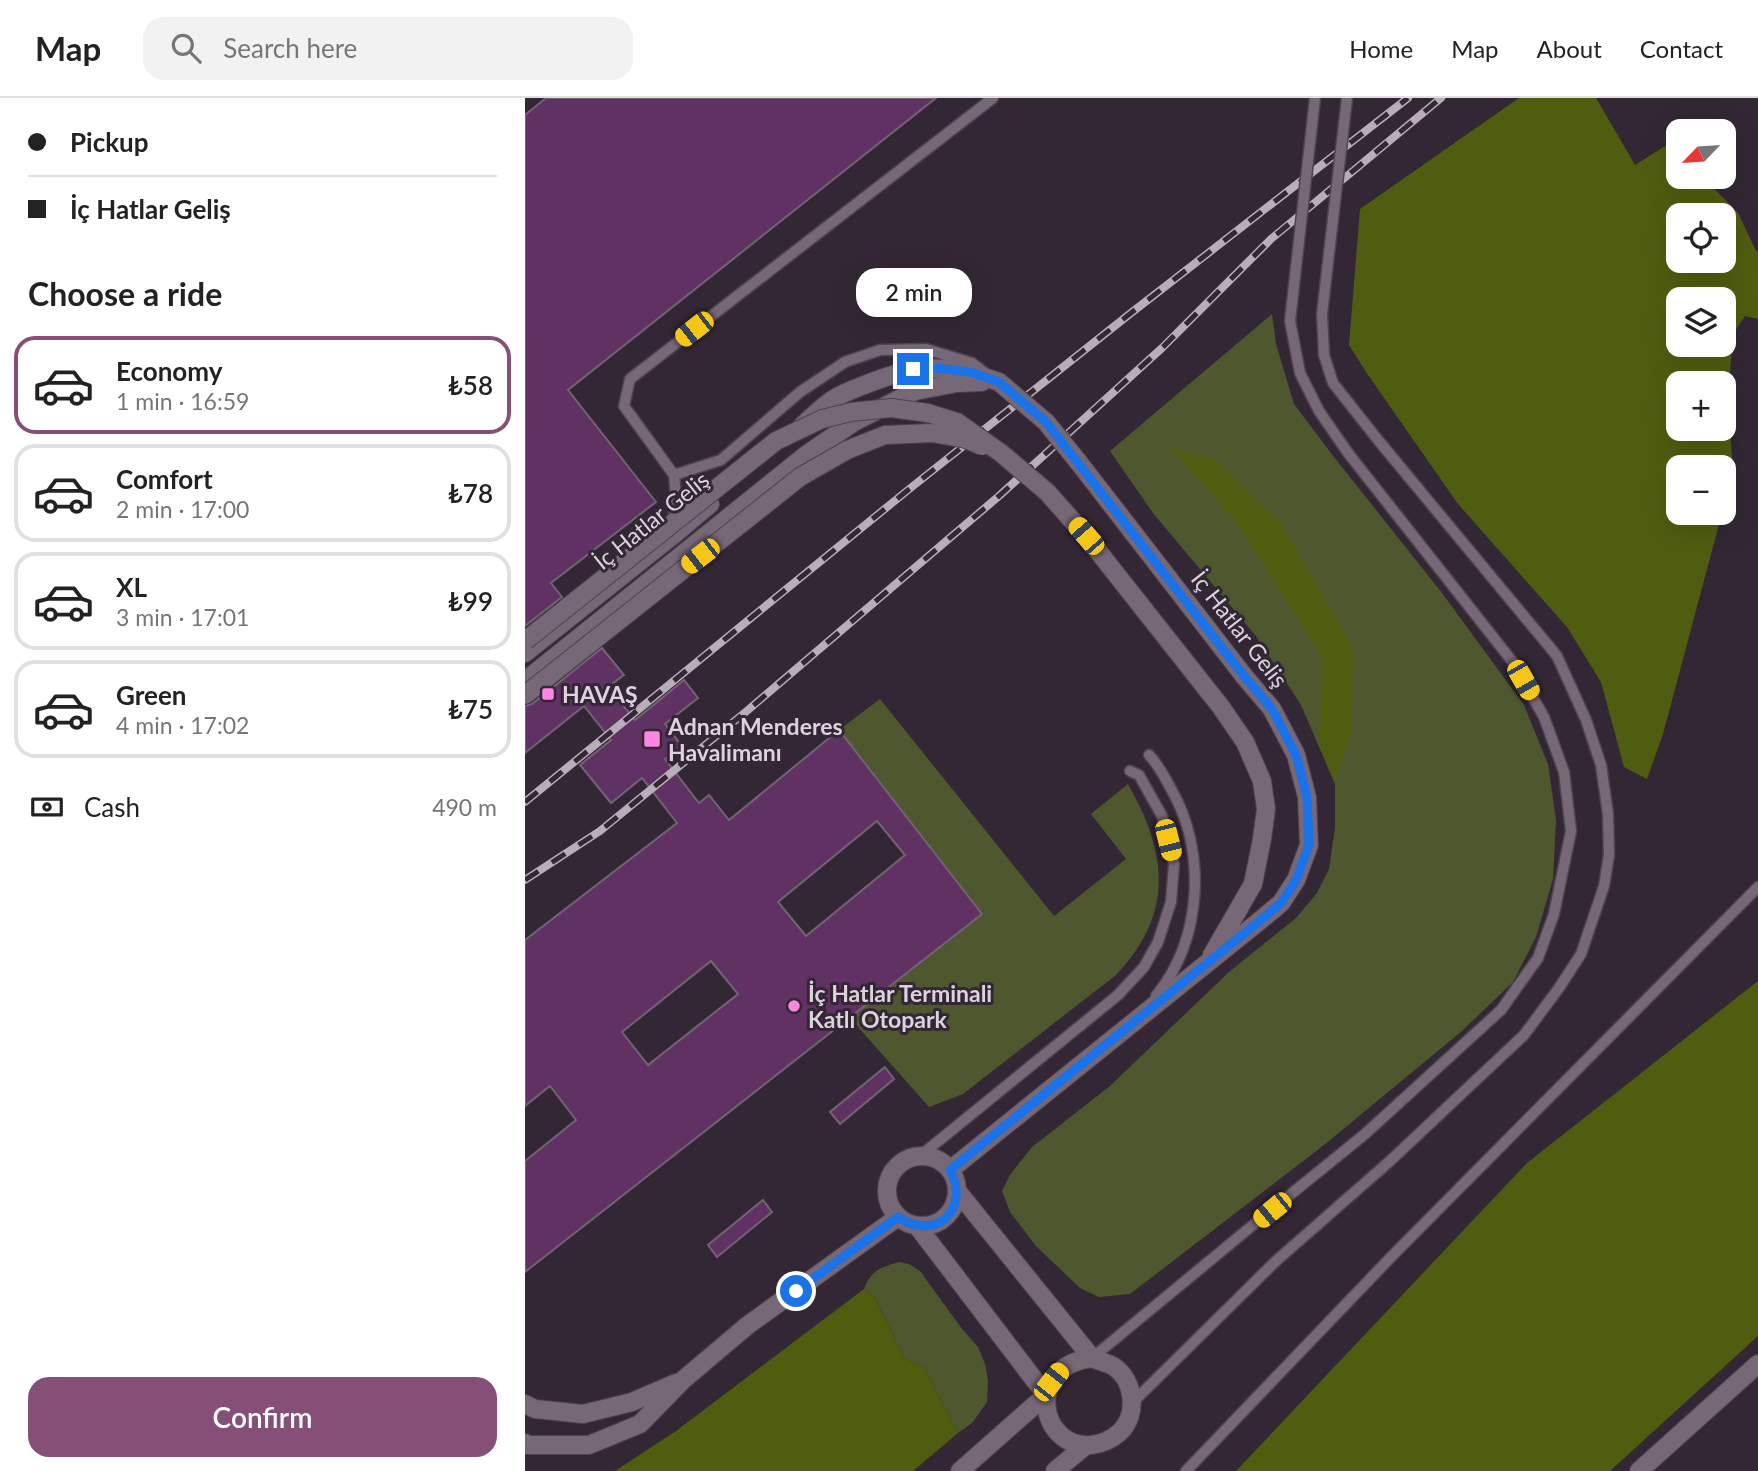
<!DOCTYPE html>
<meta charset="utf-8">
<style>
body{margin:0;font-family:Lato,sans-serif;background:#f2f2f2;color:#222;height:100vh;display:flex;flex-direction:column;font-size:26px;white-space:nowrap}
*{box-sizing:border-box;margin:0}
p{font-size:23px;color:#767676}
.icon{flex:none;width:38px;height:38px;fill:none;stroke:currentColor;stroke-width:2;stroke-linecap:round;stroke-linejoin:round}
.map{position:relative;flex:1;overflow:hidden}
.panel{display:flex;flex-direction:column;background:#fff;width:525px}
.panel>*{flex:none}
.guide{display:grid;align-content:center;height:154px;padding:0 28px;background:#fff}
.needle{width:46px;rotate:245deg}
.fabs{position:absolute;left:1141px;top:21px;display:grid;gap:14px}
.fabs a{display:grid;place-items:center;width:70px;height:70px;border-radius:14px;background:#fff;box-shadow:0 7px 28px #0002;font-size:35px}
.end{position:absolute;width:32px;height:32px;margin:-16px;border:9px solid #1a73e8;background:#fff;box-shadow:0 0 0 4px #fff}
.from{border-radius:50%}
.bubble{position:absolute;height:49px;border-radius:21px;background:#fff;box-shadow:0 7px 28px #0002;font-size:23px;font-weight:600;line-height:49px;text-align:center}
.car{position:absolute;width:21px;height:42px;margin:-21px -10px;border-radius:9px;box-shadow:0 0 5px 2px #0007;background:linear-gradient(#f5c518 24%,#345 0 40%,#f5c518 0 76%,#345 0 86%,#f5c518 0)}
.guide b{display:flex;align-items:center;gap:24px;height:66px;font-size:26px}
.guide b+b{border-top:2px solid #e0e0e0}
.guide i{width:18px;height:18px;background:#222}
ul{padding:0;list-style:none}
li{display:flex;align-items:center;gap:21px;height:98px;margin:0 14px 10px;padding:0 14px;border:4px solid #e0e0e0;border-radius:21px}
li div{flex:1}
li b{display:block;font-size:26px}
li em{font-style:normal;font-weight:600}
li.current{border-color:#854f78}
li>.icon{width:63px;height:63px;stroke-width:1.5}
h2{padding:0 28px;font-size:32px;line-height:84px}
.pay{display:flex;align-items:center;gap:18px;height:77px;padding:0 28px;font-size:26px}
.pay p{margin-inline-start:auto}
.button{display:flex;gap:14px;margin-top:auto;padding:14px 28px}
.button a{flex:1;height:80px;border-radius:21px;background:#854f78;color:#fff;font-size:28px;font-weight:600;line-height:80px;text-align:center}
header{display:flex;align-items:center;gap:42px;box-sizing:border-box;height:98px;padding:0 35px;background:#fff;border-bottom:2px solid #e0e0e0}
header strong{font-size:33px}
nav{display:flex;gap:38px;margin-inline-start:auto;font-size:24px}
.search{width:490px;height:63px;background:#f2f2f2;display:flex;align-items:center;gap:18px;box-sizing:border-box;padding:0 24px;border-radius:21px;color:#767676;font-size:26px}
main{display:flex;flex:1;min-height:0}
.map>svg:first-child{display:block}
.green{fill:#4f572e}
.forest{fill:#505d10;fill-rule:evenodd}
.building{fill:#603264;stroke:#726373;stroke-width:2;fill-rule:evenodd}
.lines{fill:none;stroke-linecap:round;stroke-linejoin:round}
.service-casing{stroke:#4e434f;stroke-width:13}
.minor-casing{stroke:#4e434f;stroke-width:20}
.tertiary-casing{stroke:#4e434f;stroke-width:20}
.service{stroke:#776878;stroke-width:10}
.minor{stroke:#776878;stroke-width:18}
.tertiary{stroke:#776878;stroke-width:18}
.rail-casing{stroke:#b7aeb8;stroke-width:8}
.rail{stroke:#342735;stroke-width:5;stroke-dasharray:16;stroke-linecap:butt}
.service-bridge-casing{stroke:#4e434f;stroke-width:13;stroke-linecap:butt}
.tertiary-bridge-casing{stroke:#4e434f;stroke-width:20;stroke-linecap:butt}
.service-bridge{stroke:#776878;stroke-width:10}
.tertiary-bridge{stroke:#776878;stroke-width:18}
.route{stroke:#1a73e8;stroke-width:9}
.poi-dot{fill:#fe86e1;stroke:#342735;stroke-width:2.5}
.labels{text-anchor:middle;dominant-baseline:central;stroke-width:6;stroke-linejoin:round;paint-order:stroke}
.street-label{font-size:23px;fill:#dcd3dc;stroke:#342735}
.poi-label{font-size:23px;font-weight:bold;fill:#dcd3dc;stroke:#342735;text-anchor:start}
</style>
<header>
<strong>Map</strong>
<div class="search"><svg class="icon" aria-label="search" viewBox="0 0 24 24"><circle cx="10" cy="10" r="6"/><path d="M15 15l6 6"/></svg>Search here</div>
<nav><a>Home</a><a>Map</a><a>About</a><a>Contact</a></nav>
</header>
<main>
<section class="panel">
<div class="guide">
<b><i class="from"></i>Pickup</b>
<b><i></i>İç Hatlar Geliş</b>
</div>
<h2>Choose a ride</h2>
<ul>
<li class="current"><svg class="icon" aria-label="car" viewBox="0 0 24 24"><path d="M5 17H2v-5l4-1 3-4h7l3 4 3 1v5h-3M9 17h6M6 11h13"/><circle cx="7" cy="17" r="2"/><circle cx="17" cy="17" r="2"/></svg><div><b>Economy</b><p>1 min · 16:59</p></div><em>₺58</em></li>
<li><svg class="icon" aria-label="car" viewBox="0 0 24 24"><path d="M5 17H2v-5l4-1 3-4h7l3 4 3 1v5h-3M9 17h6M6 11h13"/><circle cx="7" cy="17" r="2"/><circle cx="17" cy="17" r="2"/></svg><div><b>Comfort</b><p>2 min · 17:00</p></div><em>₺78</em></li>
<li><svg class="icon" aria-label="car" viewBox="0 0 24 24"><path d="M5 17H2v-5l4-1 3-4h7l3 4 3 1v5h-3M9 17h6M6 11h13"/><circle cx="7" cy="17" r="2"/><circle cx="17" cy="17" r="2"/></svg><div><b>XL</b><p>3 min · 17:01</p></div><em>₺99</em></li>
<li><svg class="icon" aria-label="car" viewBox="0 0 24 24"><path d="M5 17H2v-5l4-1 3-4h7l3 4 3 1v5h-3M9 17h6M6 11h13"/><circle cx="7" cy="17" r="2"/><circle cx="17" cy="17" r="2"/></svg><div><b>Green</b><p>4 min · 17:02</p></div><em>₺75</em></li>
</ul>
<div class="pay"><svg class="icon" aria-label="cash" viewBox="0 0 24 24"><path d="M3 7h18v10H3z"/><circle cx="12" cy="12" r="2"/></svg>Cash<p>490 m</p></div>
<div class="button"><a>Confirm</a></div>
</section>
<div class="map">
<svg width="1233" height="1373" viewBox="0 0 1233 1373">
<rect width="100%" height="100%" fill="#342735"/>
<g class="green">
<path d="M747,216L751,246L769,306L809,359L917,495L999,607L1023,666L1031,722L1028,781L1011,839L988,884L937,933L799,1047L605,1196L574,1199L555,1190L511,1148L485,1114L477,1093L485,1077L507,1049L585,988L704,874L771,820L792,795L804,771L810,729V686L776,607L730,537L628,415L585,353Z"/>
<path d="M355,601L529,818L601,761L566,716L603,686C610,699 617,712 622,725C645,785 634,831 591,877L438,996L404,1009L325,920L457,815L314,632Z"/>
<path d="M374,1164L384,1166L395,1173L437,1231L453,1249L460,1266L463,1282L462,1304L447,1325L433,1335L399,1269L379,1260L350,1199L339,1191C347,1171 355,1170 374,1164Z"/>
</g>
<g class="forest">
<path d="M994,0H1071L1110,67L1145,45L1153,53V79H1178L1213,115L1231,153H1233V221L1220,218L1208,236L1203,301L1208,375L1199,410V369H1153V415H1197L1138,636L1122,681L1099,669L1076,584L1042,529L933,406L841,274L824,247L835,111ZM1153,117H1199V163H1153ZM1199,201V247H1153V201ZM1153,285H1199V331H1153Z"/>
<path d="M644,349L691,362L757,426L828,550L827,631L810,686L795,650L796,559L713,426Z"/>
<path d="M1233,883V1238L1085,1373H711L1002,1065Z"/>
<path d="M339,1191L350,1199L379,1260L399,1269L433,1335L388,1373H90L151,1333Z"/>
</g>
<g class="building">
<path d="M21,0H411L43,292L131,404L26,485L37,499L0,528V17Z"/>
<path d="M77,550L99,577L83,589L110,622L159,582L173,600L140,626L157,648L140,661L174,705L184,697L204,722L314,632L457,816L0,1174V1063L51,1022L25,988L0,1008V842L152,725L117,680L86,705L55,667L86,642L59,608L0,655V608L7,606ZM352,723L380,757L281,838L253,804ZM186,863L213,896L123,967L97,934Z"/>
<path d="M360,969L369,981L315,1026L305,1014Z"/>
<path d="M238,1102L247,1114L192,1159L183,1147Z"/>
</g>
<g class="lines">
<defs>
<g id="service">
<path d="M149,377L99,308L105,281L468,0"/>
<path d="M148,425L151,399L149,377L196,362L275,294L320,264L355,252L401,251L447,265L460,275"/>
<path d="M624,657C633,666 639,678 645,689C682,752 678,840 631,898"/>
<path d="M395,1058L593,897L619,869L633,844L646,804L649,766L637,718L614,677L605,673"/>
<path d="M567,1260L728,1127L840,1036L976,912L1013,860L1029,816L1046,733L1039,674L1019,619L987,563L823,355"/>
<path d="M607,1305L751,1163L865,1063L999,937L1034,890L1056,856L1079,788L1084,757L1083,716L1076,667L1061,622L1032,558L853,342"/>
<path d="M661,1373L868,1157L1233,789"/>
</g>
<path id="minor" d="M1114,1373L1233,1266"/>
<g id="tertiary">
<path d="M278,327C287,319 297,309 307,302C319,294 334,289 347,284C396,265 426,267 474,284"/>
<path d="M561,438L696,609L720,644L737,683L741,711L737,741L728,786L687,857"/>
<path d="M0,555L147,438L185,406"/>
<path d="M0,583L281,357L329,324L390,293L432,285L457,284"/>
<circle cx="397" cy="1093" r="35"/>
<path d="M425,1072L732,825L756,805L771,782L784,747L782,699L771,657L747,611L719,578L555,366"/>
<path d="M433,1094L567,1260C574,1263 582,1265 588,1268C610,1282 613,1317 595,1334C586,1342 577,1346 566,1347C514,1351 499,1268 567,1260"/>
<path d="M393,1129L521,1297"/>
<path d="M0,1306L10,1311L58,1316L107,1304L151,1285"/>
<path d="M0,1345L3,1347H64L115,1326L158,1282L223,1227L373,1119"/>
<path d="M435,1373L521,1297"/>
<path d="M530,1373L560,1348"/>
</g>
</defs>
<use href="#service" class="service-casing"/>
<use href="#minor" class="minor-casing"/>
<use href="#tertiary" class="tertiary-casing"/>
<use href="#service" class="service"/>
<use href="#minor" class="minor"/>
<use href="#tertiary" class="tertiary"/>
<defs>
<g id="rail">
<path d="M0,704L383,392L606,215L883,0"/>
<path d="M0,782L75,733L223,612L474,398L637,250L746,141L916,0"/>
</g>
</defs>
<use href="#rail" class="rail-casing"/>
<use href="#rail" class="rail"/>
<defs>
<g id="service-bridge">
<path d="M790,0L765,223L775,275L794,313L823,355"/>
<path d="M822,0L797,216L799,257L808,285L853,342"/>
</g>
<g id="tertiary-bridge">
<path d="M474,284L521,324L555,366"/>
<path d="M0,543L251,343L297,321L326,314L366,310L403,315L432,324L476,355L522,394L561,438"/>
<path d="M0,597L275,379L322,352L360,337L407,335L441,341L457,348"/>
</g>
</defs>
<use href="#service-bridge" class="service-bridge-casing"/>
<use href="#tertiary-bridge" class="tertiary-bridge-casing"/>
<use href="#service-bridge" class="service-bridge"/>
<use href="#tertiary-bridge" class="tertiary-bridge"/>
</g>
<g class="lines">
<path class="route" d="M271,1193L373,1119C410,1144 446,1112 425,1072L732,825L756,805L771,782L784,747L782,699L771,657L747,611L719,578L521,324L474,284L445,274L412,270L388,271"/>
</g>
<g class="poi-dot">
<rect x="16" y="589" width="14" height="14" rx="3.5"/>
<rect x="118" y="632" width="18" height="18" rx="3.5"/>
<circle cx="269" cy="908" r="7"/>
</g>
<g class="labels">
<g class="street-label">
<text transform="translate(126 422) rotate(-39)">İç Hatlar Geliş</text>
<text transform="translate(715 531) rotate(52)">İç Hatlar Geliş</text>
</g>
<g class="poi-label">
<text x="37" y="596">HAVAŞ</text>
<text x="143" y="628">Adnan Menderes<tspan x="143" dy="26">Havalimanı</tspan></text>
<text x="283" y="895">İç Hatlar Terminali<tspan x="283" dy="26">Katlı Otopark</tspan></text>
</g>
</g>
</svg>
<div class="fabs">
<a><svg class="needle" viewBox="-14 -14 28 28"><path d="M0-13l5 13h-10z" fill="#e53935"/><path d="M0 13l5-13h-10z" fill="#767676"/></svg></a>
<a><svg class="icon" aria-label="locate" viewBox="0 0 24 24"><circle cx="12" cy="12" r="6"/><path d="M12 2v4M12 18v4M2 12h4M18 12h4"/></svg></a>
<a><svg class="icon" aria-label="layers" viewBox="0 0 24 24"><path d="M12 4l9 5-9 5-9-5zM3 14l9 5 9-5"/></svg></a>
<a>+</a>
<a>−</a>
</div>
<i class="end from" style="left:271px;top:1193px"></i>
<i class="end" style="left:388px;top:271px"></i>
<div class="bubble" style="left:331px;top:170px;width:116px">2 min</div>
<i class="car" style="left:169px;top:231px;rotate:232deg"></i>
<i class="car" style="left:561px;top:438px;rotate:319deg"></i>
<i class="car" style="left:175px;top:458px;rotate:232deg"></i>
<i class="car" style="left:998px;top:582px;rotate:150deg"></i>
<i class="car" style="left:643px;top:742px;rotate:166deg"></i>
<i class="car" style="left:747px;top:1112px;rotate:231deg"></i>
<i class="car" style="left:526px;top:1284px;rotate:38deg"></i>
</div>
</main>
